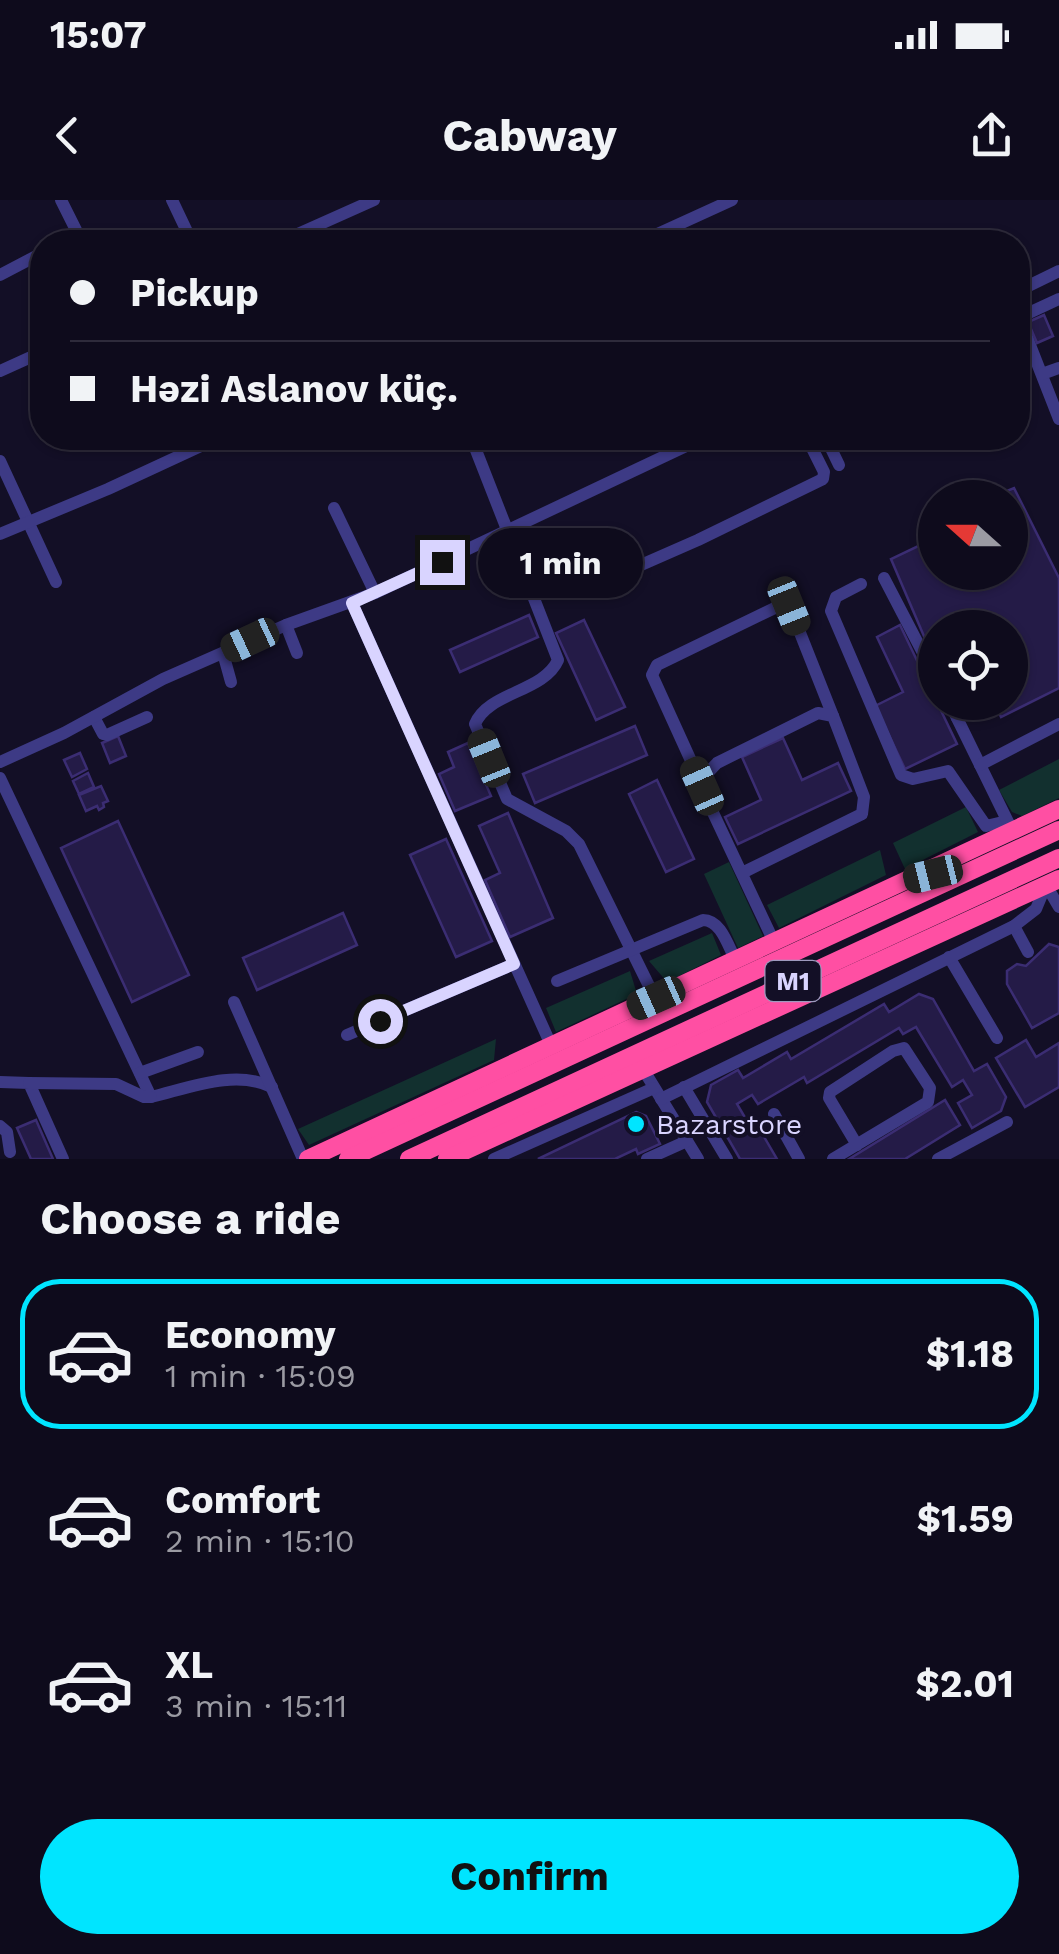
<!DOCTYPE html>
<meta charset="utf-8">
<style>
body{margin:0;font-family:"Work Sans",sans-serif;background:#171425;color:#f1f3f6;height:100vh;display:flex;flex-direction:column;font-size:38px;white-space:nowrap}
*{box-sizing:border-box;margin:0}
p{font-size:32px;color:#9b9ba3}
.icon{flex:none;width:55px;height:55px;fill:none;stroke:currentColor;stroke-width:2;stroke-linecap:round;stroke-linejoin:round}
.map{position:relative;height:959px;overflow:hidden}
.details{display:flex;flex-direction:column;background:#0e0b1c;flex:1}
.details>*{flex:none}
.banner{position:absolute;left:30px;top:30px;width:1000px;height:220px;border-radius:40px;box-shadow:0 2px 8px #0004,0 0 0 2px #2e2b3b;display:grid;align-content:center;height:220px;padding:0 40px;background:#0e0b1c}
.needle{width:65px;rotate:291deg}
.fabs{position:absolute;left:918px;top:280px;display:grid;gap:20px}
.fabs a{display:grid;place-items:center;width:110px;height:110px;border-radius:50%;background:#0e0b1c;box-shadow:0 2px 8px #0004,0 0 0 2px #2e2b3b;font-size:50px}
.end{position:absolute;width:45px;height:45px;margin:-22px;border:12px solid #d9d4ff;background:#111;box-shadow:0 0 0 5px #111}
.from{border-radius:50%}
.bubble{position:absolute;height:70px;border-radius:35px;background:#0e0b1c;box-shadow:0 2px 8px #0004,0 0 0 2px #2e2b3b;font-size:32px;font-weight:700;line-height:70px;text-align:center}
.car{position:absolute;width:30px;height:60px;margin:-30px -15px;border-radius:12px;box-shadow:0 0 8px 2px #0007;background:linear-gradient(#222 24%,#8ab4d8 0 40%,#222 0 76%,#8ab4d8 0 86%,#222 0)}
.banner b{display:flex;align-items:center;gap:35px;height:95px;font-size:38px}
.banner b+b{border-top:2px solid #2e2b3b}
.banner i{width:25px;height:25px;background:#f1f3f6}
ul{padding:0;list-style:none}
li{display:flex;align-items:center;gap:30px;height:150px;margin:0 20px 15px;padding:0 20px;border:5px solid transparent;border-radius:40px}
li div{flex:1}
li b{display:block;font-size:38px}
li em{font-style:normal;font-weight:700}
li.active{border-color:#00e5ff}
li>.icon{width:90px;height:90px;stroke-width:1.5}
h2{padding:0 40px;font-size:45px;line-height:120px}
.action{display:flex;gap:20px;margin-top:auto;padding:20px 40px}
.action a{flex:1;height:115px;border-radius:60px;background:#00e5ff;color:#111;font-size:40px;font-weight:700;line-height:115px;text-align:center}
.status{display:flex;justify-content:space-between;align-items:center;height:70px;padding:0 50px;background:#0e0b1c;direction:ltr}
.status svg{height:28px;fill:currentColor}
header{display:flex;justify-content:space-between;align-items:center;height:130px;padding:0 40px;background:#0e0b1c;font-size:45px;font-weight:700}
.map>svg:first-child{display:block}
.green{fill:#12302f}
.building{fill:#241b47;stroke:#3b2d73;stroke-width:2.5}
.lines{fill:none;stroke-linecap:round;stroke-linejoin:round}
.minor{stroke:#3d3a85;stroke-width:12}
.highway{stroke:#ff4fa3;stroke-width:18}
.route{stroke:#d9d4ff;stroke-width:12}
.poi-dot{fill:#00e5ff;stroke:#130f26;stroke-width:4}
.labels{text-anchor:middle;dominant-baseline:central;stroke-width:8;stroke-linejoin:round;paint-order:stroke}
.shield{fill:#130f26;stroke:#9e99be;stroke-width:2.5}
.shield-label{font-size:25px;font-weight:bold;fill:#d9d4ff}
.poi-label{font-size:28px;fill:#d9d4ff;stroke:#130f26;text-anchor:start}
</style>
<div class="status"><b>15:07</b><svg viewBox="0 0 49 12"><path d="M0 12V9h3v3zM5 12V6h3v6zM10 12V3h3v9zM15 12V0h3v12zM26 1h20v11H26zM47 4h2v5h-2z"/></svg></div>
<header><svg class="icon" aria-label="back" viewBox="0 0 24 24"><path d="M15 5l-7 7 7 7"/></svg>Cabway<svg class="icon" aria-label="share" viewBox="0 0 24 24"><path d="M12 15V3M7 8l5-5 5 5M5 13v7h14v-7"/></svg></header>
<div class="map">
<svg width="1059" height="959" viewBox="0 0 1059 959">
<rect width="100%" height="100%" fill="#130f26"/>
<g class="green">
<path d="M1059,559V598L1022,616L1012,612L999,590Z"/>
<path d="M966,607L978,632L905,669L893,643Z"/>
<path d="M880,650L886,675L779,728L767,705Z"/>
<path d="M729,662L763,736L738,748L704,674Z"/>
<path d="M712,733L721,755L667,782L649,761Z"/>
<path d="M630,771L637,794L556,832L546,808Z"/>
<path d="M496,839L494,860L309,945L298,929Z"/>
</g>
<g class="building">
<path d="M1044,115L1053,136L1037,143L1028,122Z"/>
<path d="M1014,288L1059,378V488L1001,517L994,502H1010V428H935V462L891,359L935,338V372H1010V298H990Z"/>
<path d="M529,415L538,437L460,472L450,450Z"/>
<path d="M584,420L625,507L596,520L556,433Z"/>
<path d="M900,425L957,544L905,569L875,506L903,492L877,437Z"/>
<path d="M635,526L647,555L535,603L523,574Z"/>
<path d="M118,536L126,556L110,563L102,543Z"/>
<path d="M783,538L802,580L838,563L851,591L738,644L725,617L761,600L742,557Z"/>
<path d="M468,543L491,596L455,611L439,574L454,567L448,552Z"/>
<path d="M80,553L87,569L72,577L64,560Z"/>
<path d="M88,573L94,587L79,594L73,581Z"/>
<path d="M657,580L694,659L666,672L629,594Z"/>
<path d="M101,586L108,601L103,603L104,607L99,610L97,606L86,611L79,595Z"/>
<path d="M508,613L553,718L510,737L485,680L500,673L479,626Z"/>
<path d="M118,621L189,775L132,802L61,648Z"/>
<path d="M446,639L492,741L456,757L410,655Z"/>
<path d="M343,713L357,745L257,790L243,758Z"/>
<path d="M1049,744L1059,747V813L1032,828L1007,784V771L1017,764L1026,766Z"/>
<path d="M919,794L933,799L974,871L987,864L1006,897L1001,911L972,928L958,903L972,895L963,880L952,887L916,827L903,834L899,828L807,883L804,877L758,904L752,895L737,904L747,921L753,918L777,959H740L707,902L711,885L738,870L743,878L787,852L791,859L884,804L889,812Z"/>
<path d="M1026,840L1036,857L1059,843V887L1025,907L996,858Z"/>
<path d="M945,900L960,925L905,959H849Z"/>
<path d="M636,912L646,916L660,944L638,954L636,949L615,959H538Z"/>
<path d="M36,920L53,959H31L17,928Z"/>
</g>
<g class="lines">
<g class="minor">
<path d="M61,0L76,30L75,36L66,42"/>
<path d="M172,0L192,42"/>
<path d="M280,42L374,0"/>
<path d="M640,42L732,0"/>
<path d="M0,75L42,53"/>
<path d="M1018,91L1059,71"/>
<path d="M1019,117L1059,219"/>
<path d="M1018,118L1059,99"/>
<path d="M0,171L42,152"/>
<path d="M1042,174L1059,168"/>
<path d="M826,238L839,265"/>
<path d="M472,240L558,460C544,492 488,492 475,524L507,599L566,631L579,644L655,798"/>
<path d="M0,261L56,382"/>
<path d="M334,308L375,393"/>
<path d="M0,334L108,289L218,238"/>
<path d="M884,378L935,476"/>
<path d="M861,384L836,397L831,411L901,575L913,579L948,571L986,626L1007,621"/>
<path d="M584,390L698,340L823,279L824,272L807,238"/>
<path d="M352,403L551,845"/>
<path d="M286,425L297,453"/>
<path d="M223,453L231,482"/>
<path d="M949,502L957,518"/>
<path d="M984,506L957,518L1011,628"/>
<path d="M94,517L103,534L107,535L147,517"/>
<path d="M0,562L64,533L163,479L286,425L375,393L703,238"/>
<path d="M980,565L1059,524"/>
<path d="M0,578L151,897C189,888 235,869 272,887"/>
<path d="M702,585L652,475L657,465L783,404L789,405L833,516"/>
<path d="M742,673L862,614L864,597L833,516L818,513L717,563L704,577L702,586L708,602L774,742"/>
<path d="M1046,685L1059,707"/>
<path d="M1014,726L1028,752"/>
<path d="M949,757L997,838"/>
<path d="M557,781L703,720C721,720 728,746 736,761"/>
<path d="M234,802L303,959"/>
<path d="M347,835L514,764"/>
<path d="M643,869L698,959"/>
<path d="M140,873L198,852"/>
<path d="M0,882L29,883L63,959"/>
<path d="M29,883L116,884L144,897H151"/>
<path d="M684,887L727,959"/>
<path d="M661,899L1014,726L1036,709L1046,685"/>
<path d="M774,914L799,959"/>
<path d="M0,926L7,932L10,952"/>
<path d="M494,959L654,888"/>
<path d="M647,959L687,941"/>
<path d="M833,959L928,902L930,888L904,848L893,851L830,892L829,898L857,945"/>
<path d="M938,959L1007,922"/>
</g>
<g class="highway">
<path d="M308,959L1059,609"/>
<path d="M348,959L1059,630"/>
<path d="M409,959L1059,658"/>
<path d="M447,959L1059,679"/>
</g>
</g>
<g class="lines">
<path class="route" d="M380,821L514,764L352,403L442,362"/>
</g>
<circle class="poi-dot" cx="636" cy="924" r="10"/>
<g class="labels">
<rect class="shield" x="765.5" y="761" width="55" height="40" rx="8"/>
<g class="shield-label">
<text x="793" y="781">M1</text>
</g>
<g class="poi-label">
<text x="656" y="924">Bazarstore</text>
</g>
</g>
</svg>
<div class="fabs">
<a><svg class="needle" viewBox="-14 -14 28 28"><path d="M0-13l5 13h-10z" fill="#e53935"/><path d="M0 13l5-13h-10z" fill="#9b9ba3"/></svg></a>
<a><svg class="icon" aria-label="locate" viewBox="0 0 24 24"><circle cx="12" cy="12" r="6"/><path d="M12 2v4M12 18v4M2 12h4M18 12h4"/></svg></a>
</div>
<i class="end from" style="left:380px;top:821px"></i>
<i class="end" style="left:442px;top:362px"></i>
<div class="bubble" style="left:478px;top:328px;width:165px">1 min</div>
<i class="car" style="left:789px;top:406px;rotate:158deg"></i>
<i class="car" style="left:250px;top:440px;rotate:245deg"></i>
<i class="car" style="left:489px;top:558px;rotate:338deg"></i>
<i class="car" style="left:702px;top:586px;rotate:336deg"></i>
<i class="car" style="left:933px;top:674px;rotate:256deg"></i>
<i class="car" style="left:656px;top:798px;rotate:246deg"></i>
<div class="banner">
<b><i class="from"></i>Pickup</b>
<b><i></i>Həzi Aslanov küç.</b>
</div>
</div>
<section class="details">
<h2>Choose a ride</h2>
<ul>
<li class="active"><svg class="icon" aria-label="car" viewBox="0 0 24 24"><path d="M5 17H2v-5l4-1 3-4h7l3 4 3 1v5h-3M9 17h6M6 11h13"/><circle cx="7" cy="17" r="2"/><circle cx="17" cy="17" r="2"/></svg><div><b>Economy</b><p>1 min · 15:09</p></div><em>$1.18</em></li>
<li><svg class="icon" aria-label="car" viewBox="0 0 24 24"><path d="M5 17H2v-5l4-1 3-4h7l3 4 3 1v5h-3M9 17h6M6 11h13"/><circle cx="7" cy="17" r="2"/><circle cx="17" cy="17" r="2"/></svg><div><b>Comfort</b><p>2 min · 15:10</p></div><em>$1.59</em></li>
<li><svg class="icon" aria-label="car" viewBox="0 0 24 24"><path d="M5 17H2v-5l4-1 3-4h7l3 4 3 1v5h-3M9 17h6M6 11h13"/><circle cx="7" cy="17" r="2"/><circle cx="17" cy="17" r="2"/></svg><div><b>XL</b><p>3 min · 15:11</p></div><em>$2.01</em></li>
</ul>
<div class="action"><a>Confirm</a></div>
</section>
